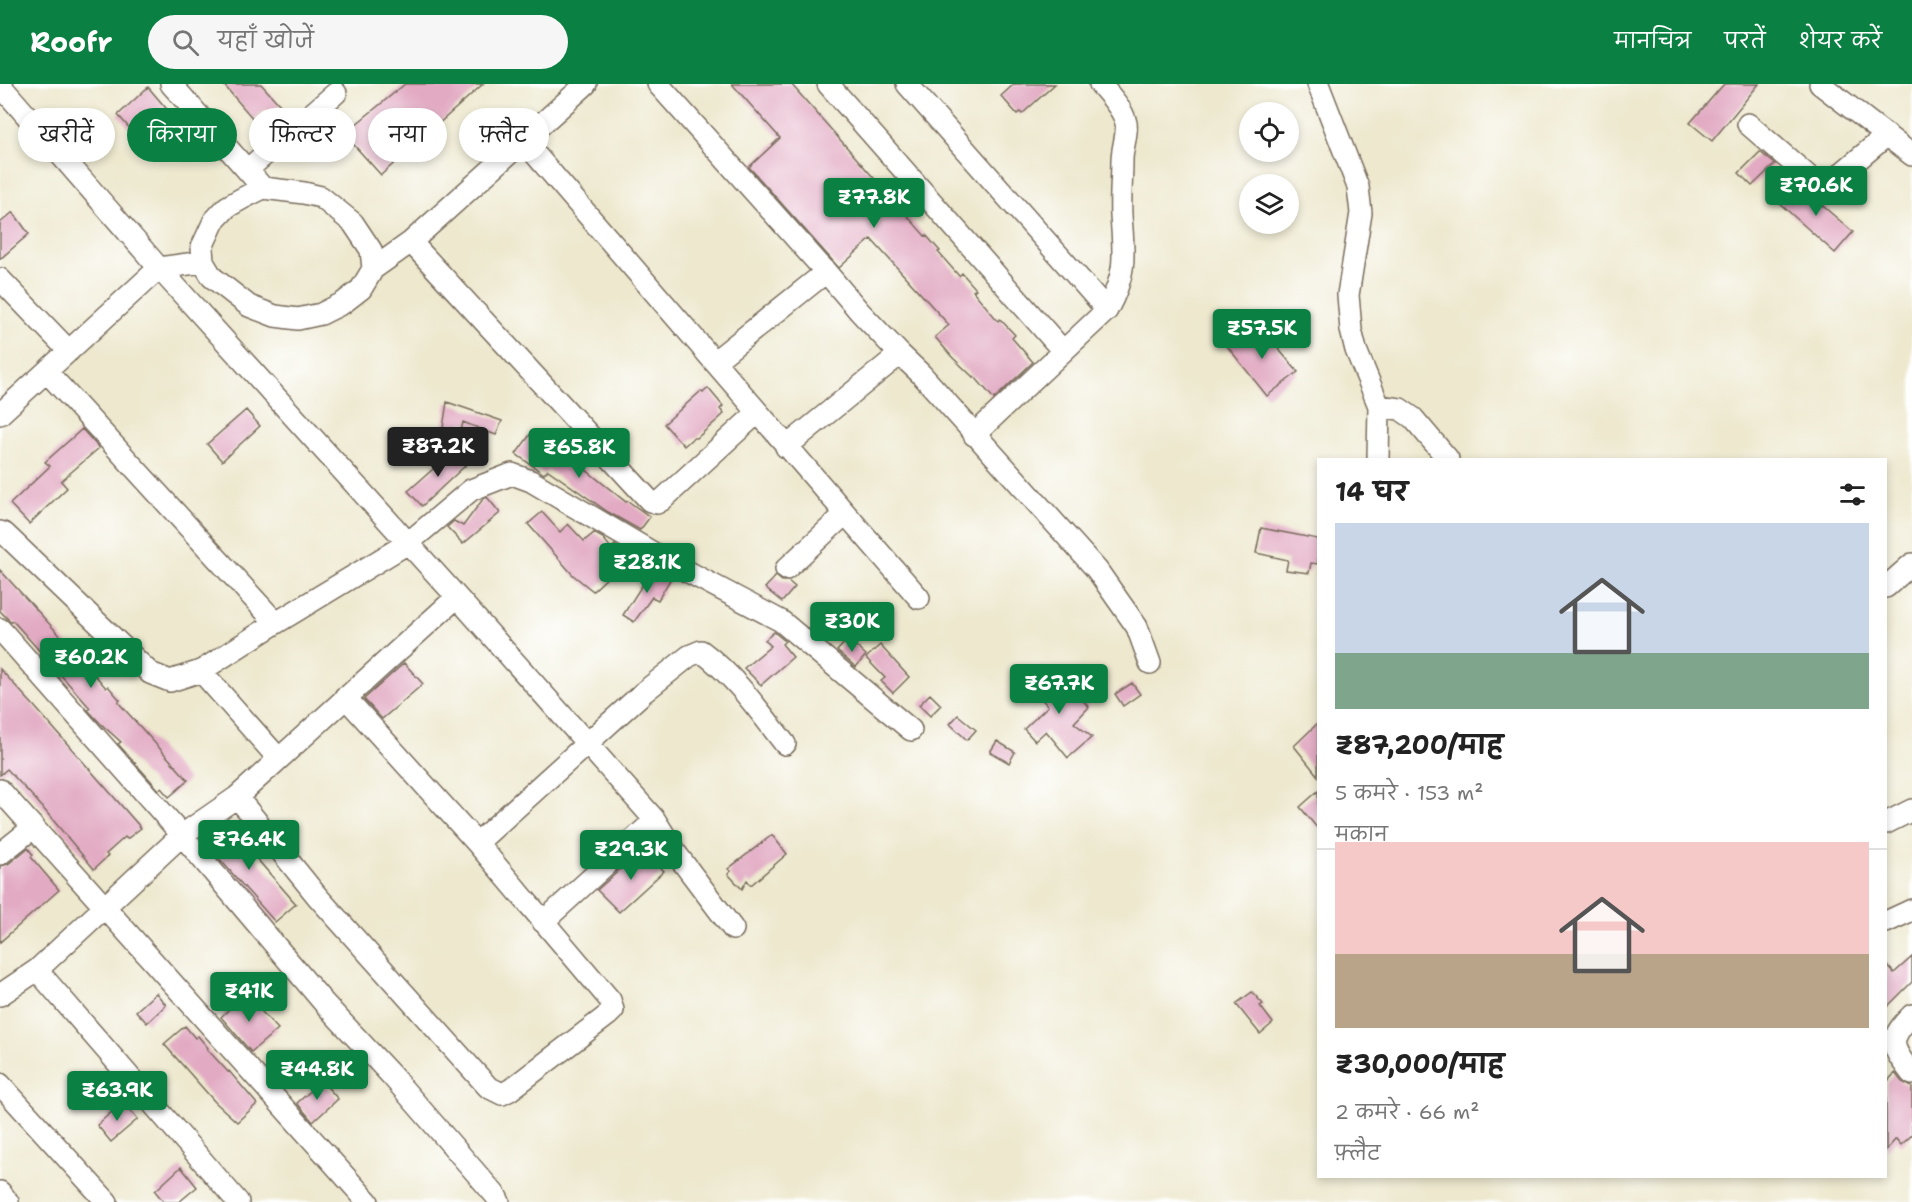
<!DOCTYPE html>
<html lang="hi">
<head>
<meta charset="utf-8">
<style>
	body { margin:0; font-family:"Shantell Sans","Playpen Sans Deva",sans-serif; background:#f6f6f6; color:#222; height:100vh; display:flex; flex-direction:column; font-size:22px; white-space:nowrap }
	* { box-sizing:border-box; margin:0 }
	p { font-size:20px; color:#767676 }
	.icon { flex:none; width:33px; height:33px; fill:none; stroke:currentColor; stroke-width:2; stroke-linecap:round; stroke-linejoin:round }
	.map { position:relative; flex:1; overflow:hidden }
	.drawer { position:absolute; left:1317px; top:374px; width:570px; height:720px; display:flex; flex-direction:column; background:#fff; border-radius:0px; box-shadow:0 3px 9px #0003 }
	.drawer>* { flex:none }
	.top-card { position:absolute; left:18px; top:24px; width:570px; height:54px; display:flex; gap:12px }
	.buttons { position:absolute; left:1239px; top:18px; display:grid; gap:12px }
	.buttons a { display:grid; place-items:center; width:60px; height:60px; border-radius:50%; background:#fff; box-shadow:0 3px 9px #0003; font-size:30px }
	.price { position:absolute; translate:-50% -51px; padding:0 14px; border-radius:6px; background:#0b8043; color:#fff; font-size:20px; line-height:39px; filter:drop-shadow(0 2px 3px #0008) }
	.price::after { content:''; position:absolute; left:50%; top:36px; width:18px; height:14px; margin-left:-9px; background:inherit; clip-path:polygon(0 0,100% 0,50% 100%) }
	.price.selected { background:#222; color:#fff }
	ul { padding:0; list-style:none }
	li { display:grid; align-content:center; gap:12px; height:318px; padding:0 18px }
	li+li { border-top:2px solid #e0e0e0 }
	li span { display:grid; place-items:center; height:186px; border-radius:0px; color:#555 }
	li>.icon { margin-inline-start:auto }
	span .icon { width:108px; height:108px; fill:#fffc; stroke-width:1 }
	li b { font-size:26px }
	h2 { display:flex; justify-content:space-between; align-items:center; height:72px; padding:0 18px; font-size:26px }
	.chip { padding:0 21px; border-radius:27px; background:#fff; box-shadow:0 3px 9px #0003; font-size:21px; line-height:54px }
	.chip.selected { background:#0b8043; color:#fff }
	header { display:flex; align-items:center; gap:36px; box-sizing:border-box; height:84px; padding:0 30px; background:#0b8043; color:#fff }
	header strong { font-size:28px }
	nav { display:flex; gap:33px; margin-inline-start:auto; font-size:21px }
	.search { width:420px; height:54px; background:#f6f6f6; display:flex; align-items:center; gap:15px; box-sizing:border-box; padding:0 21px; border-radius:33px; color:#767676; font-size:22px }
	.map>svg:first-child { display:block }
	.building { fill:#e2aac3 }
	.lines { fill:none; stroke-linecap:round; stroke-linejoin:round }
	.minor-casing { stroke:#796c5c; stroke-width:24 }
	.minor { stroke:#fff; stroke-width:21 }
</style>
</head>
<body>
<header>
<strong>Roofr</strong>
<div class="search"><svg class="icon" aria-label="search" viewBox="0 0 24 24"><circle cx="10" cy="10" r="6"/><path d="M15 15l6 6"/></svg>यहाँ खोजें</div>
<nav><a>मानचित्र</a><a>परतें</a><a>शेयर करें</a></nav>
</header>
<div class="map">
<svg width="1912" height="1118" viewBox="0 0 1912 1118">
	<rect width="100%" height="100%" fill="#fff"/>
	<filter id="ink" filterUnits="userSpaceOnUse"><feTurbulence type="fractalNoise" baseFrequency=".0167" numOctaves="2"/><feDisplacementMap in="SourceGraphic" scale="12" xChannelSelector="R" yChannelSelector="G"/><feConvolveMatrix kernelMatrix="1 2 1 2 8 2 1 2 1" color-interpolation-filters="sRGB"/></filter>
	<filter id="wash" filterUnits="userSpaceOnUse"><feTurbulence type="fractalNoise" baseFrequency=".008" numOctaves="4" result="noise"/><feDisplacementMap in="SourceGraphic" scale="24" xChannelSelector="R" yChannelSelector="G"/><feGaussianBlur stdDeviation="1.35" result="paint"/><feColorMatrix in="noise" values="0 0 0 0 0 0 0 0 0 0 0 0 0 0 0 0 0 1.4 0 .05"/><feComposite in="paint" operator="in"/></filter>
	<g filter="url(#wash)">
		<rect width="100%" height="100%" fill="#ede8ce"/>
		<g id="blocks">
			<path class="building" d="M 223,0 L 261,0 L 280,21 L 270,30 L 266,25 L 254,36 Z
				M 405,0 L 483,0 L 381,91 L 344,50 Z
				M 732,0 L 791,0 L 925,152 L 926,151 L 940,167 L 938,168 L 959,192 L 962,189 L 976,205 L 973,207 L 998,237 L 1000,235 L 1015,251 L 1012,254 L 1033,278 L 994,315 L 974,292 L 973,293 L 952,273 L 935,253 L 949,241 L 871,155 L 839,184 L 749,83 L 780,54 Z
				M 1014,0 L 1055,0 L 1022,30 L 1020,28 L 1017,30 L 1001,12 Z
				M 1724,0 L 1759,0 L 1712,57 L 1690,39 Z
				M 148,3 L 183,44 L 153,71 L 118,31 Z
				M 1760,68 L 1775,80 L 1752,102 L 1739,89 Z
				M 1795,98 L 1853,148 L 1835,169 L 1778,118 Z
				M 13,128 L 29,150 L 0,175 L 0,139 Z
				M 1251,243 L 1257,251 L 1263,247 L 1298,288 L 1267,312 L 1227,262 Z
				M 708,304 L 723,322 L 720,325 L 724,330 L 697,354 L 693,354 L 684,362 L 664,340 L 701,307 L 703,309 Z
				M 447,318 L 502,337 L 496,351 L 463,338 L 461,347 L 443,344 Z
				M 246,326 L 260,342 L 222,377 L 207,360 Z
				M 82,345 L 99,364 L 61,397 L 67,404 L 29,440 L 10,420 L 50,382 L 45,378 Z
				M 532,348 L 551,358 L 626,418 L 628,417 L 650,433 L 640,446 L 608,428 L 548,386 L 544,390 L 516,370 Z
				M 456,365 L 468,379 L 422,422 L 408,407 Z
				M 487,413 L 500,429 L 463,460 L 447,443 L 454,437 L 463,442 L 483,415 Z
				M 542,428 L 560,448 L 568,440 L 584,457 L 594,449 L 603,454 L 611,464 L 615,461 L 627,475 L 593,507 L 573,491 L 528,440 Z
				M 1261,444 L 1318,455 L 1318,480 L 1311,479 L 1309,489 L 1286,486 L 1288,476 L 1256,469 Z
				M 653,484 L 671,494 L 658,516 L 652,513 L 634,538 L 623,531 Z
				M 0,486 L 76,569 L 83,564 L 95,578 L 89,584 L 106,604 L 108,602 L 120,616 L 118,618 L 188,696 L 175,708 L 169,713 L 161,704 L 159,706 L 118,660 L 121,658 L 100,639 L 88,626 L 90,624 L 13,537 L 11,538 L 0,527 Z
				M 776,492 L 782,497 L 788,497 L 795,503 L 782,518 L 765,504 Z
				M 774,548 L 785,557 L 782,560 L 793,573 L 761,601 L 744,584 L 771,562 L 765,556 Z
				M 848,555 L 866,571 L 856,583 L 837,567 Z
				M 880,561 L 909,593 L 893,609 L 881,597 L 885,594 L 866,574 Z
				M 404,579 L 423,600 L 382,635 L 364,615 Z
				M 1043,583 L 1065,606 L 1069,602 L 1089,623 L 1074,639 L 1092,653 L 1068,674 L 1046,647 L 1035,657 L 1024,645 L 1048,622 L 1030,603 Z
				M 0,585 L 35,623 L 141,744 L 127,755 L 125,753 L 106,770 L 108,772 L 94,785 L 37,717 L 7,685 L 0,691 Z
				M 1132,599 L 1140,610 L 1123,622 L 1115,610 Z
				M 930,610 L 941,621 L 930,632 L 919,621 Z
				M 958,631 L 976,646 L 967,656 L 950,640 Z
				M 1318,639 L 1318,692 L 1294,662 Z
				M 997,657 L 1015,668 L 1009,679 L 990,668 Z
				M 1318,707 L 1318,745 L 1300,723 Z
				M 224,737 L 296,820 L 275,838 L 202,755 Z
				M 772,751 L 787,770 L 751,801 L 747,796 L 742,805 L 728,790 L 731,787 L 728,785 Z
				M 28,764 L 33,771 L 31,773 L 59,806 L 0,858 L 0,782 L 8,780 Z
				M 644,766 L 664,787 L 619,828 L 597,806 L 641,767 L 642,768 Z
				M 1912,873 L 1912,898 L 1886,924 L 1886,880 L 1894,889 Z
				M 1252,908 L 1263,920 L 1260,922 L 1273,939 L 1260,950 L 1236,920 Z
				M 156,909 L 166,921 L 147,939 L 136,927 Z
				M 245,910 L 278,945 L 251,968 L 221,933 Z
				M 185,942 L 195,954 L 198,952 L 208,964 L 207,965 L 228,988 L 229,987 L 257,1020 L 237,1038 L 215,1018 L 164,960 Z
				M 1895,989 L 1902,998 L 1912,1003 L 1912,1051 L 1901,1061 L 1896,1055 L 1886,1066 L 1886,999 Z
				M 322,997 L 338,1015 L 313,1038 L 297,1019 Z
				M 123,1018 L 138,1035 L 111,1058 L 97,1041 Z
				M 181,1083 L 197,1103 L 179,1118 L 164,1118 L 155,1107 Z"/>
		</g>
	</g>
	<g filter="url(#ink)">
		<use href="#blocks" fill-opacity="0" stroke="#796c5c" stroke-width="1.5"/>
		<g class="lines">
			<defs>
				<path id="minor" d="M 171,0 L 263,104
					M 658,0 L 826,188
					M 828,0 L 1063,267
					M 907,0 L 1107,226
					M 1318,0 L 1358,103 L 1361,129 L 1348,211 L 1351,246 L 1356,266 L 1379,322 L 1378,375
					M 1820,0 L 1912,71
					M 0,1 L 159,184 L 457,513 L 655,736 L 543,838
					M 1748,40 L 1823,105 L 1887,51
					M 523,56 C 655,208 786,362 919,514
					M 247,86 L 336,9
					M 411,158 L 650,417 L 657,419 L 662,416 L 757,329
					M 373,185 L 371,166 L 353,139 L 321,113 L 304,109 L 263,104 L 243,114 L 227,123 L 214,137 L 202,163 L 203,178 L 212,193 L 249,222 L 275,232 L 298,235 L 321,230 L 343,219 L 361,205 L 373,185 L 411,158 L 586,0
					M 0,195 L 69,267
					M 715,277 L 826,188 L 860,228 L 900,270
					M 47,288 L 276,539
					M 1379,322 L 1400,325 L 1413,334 L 1448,375
					M 0,330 L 159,184 L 203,178
					M 974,351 L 1107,226 C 1127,189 1124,172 1121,132 C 1120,113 1122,94 1122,76 C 1122,64 1128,49 1126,39 C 1123,25 1109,10 1100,0
					M 786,363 L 900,270 L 921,290 L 1097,486 L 1137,543 L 1150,579
					M 0,448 L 5,450 L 150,589 L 170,597 L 201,587 L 276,539 L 408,459 L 471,406 L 512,390 L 531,397 L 660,473 L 781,537 L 911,646
					M 786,485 L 845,430
					M 1886,503 L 1912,480
					M 0,545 L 182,751 L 324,919 L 392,992 L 496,1112 L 499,1118
					M 201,587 L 278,674
					M 0,706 L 368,1118
					M 237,713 L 457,513
					M 655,736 L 675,768 L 733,845
					M 1886,739 L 1912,726
					M 477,759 L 644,608 L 689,572 L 701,567 C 735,592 759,627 785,660
					M 0,770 L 34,743
					M 1886,838 L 1912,826
					M 37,886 L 238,1118
					M 0,911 L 37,886 L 182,751 L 237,713 L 317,812 L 488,1003 L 502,1010 L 510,1006 L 608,931 L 613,926 L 610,916 L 477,759 L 345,613
					M 1912,931 C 1886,957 1892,964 1912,990
					M 0,1000 L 107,1118
					M 0,1108 L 8,1118"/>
			</defs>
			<use href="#minor" class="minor-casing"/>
			<use href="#minor" class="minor"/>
		</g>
	</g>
</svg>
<div class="buttons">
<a><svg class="icon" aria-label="locate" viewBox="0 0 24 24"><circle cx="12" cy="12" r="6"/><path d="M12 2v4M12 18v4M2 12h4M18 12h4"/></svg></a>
<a><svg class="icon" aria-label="layers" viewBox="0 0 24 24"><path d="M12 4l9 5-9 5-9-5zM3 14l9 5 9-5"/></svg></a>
</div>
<b class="price" style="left:1816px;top:133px">₹70.6K</b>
<b class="price" style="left:874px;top:145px">₹77.8K</b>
<b class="price" style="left:1262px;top:276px">₹57.5K</b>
<b class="price selected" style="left:438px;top:394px">₹87.2K</b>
<b class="price" style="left:579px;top:395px">₹65.8K</b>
<b class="price" style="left:647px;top:510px">₹28.1K</b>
<b class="price" style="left:852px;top:569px">₹30K</b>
<b class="price" style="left:91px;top:605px">₹60.2K</b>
<b class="price" style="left:1059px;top:631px">₹67.7K</b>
<b class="price" style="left:249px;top:787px">₹76.4K</b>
<b class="price" style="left:631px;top:797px">₹29.3K</b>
<b class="price" style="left:249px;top:939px">₹41K</b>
<b class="price" style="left:317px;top:1017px">₹44.8K</b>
<b class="price" style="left:117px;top:1038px">₹63.9K</b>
<div class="top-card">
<a class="chip">खरीदें</a>
<a class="chip selected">किराया</a>
<a class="chip">फ़िल्टर</a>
<a class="chip">नया</a>
<a class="chip">फ़्लैट</a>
</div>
<section class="drawer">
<h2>14 घर<svg class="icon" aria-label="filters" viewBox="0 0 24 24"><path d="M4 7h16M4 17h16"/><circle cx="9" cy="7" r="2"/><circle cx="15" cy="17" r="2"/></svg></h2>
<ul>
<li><span style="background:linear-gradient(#c9d6e8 70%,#7fa58c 0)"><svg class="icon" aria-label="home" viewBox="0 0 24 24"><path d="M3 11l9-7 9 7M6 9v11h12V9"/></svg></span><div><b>₹87,200/माह</b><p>5 कमरे · 153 m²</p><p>मकान</p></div></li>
<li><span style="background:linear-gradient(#f6c9c9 60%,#b9a48a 0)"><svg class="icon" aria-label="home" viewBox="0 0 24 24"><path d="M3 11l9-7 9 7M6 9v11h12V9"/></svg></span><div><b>₹30,000/माह</b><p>2 कमरे · 66 m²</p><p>फ़्लैट</p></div></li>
</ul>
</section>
</div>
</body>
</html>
